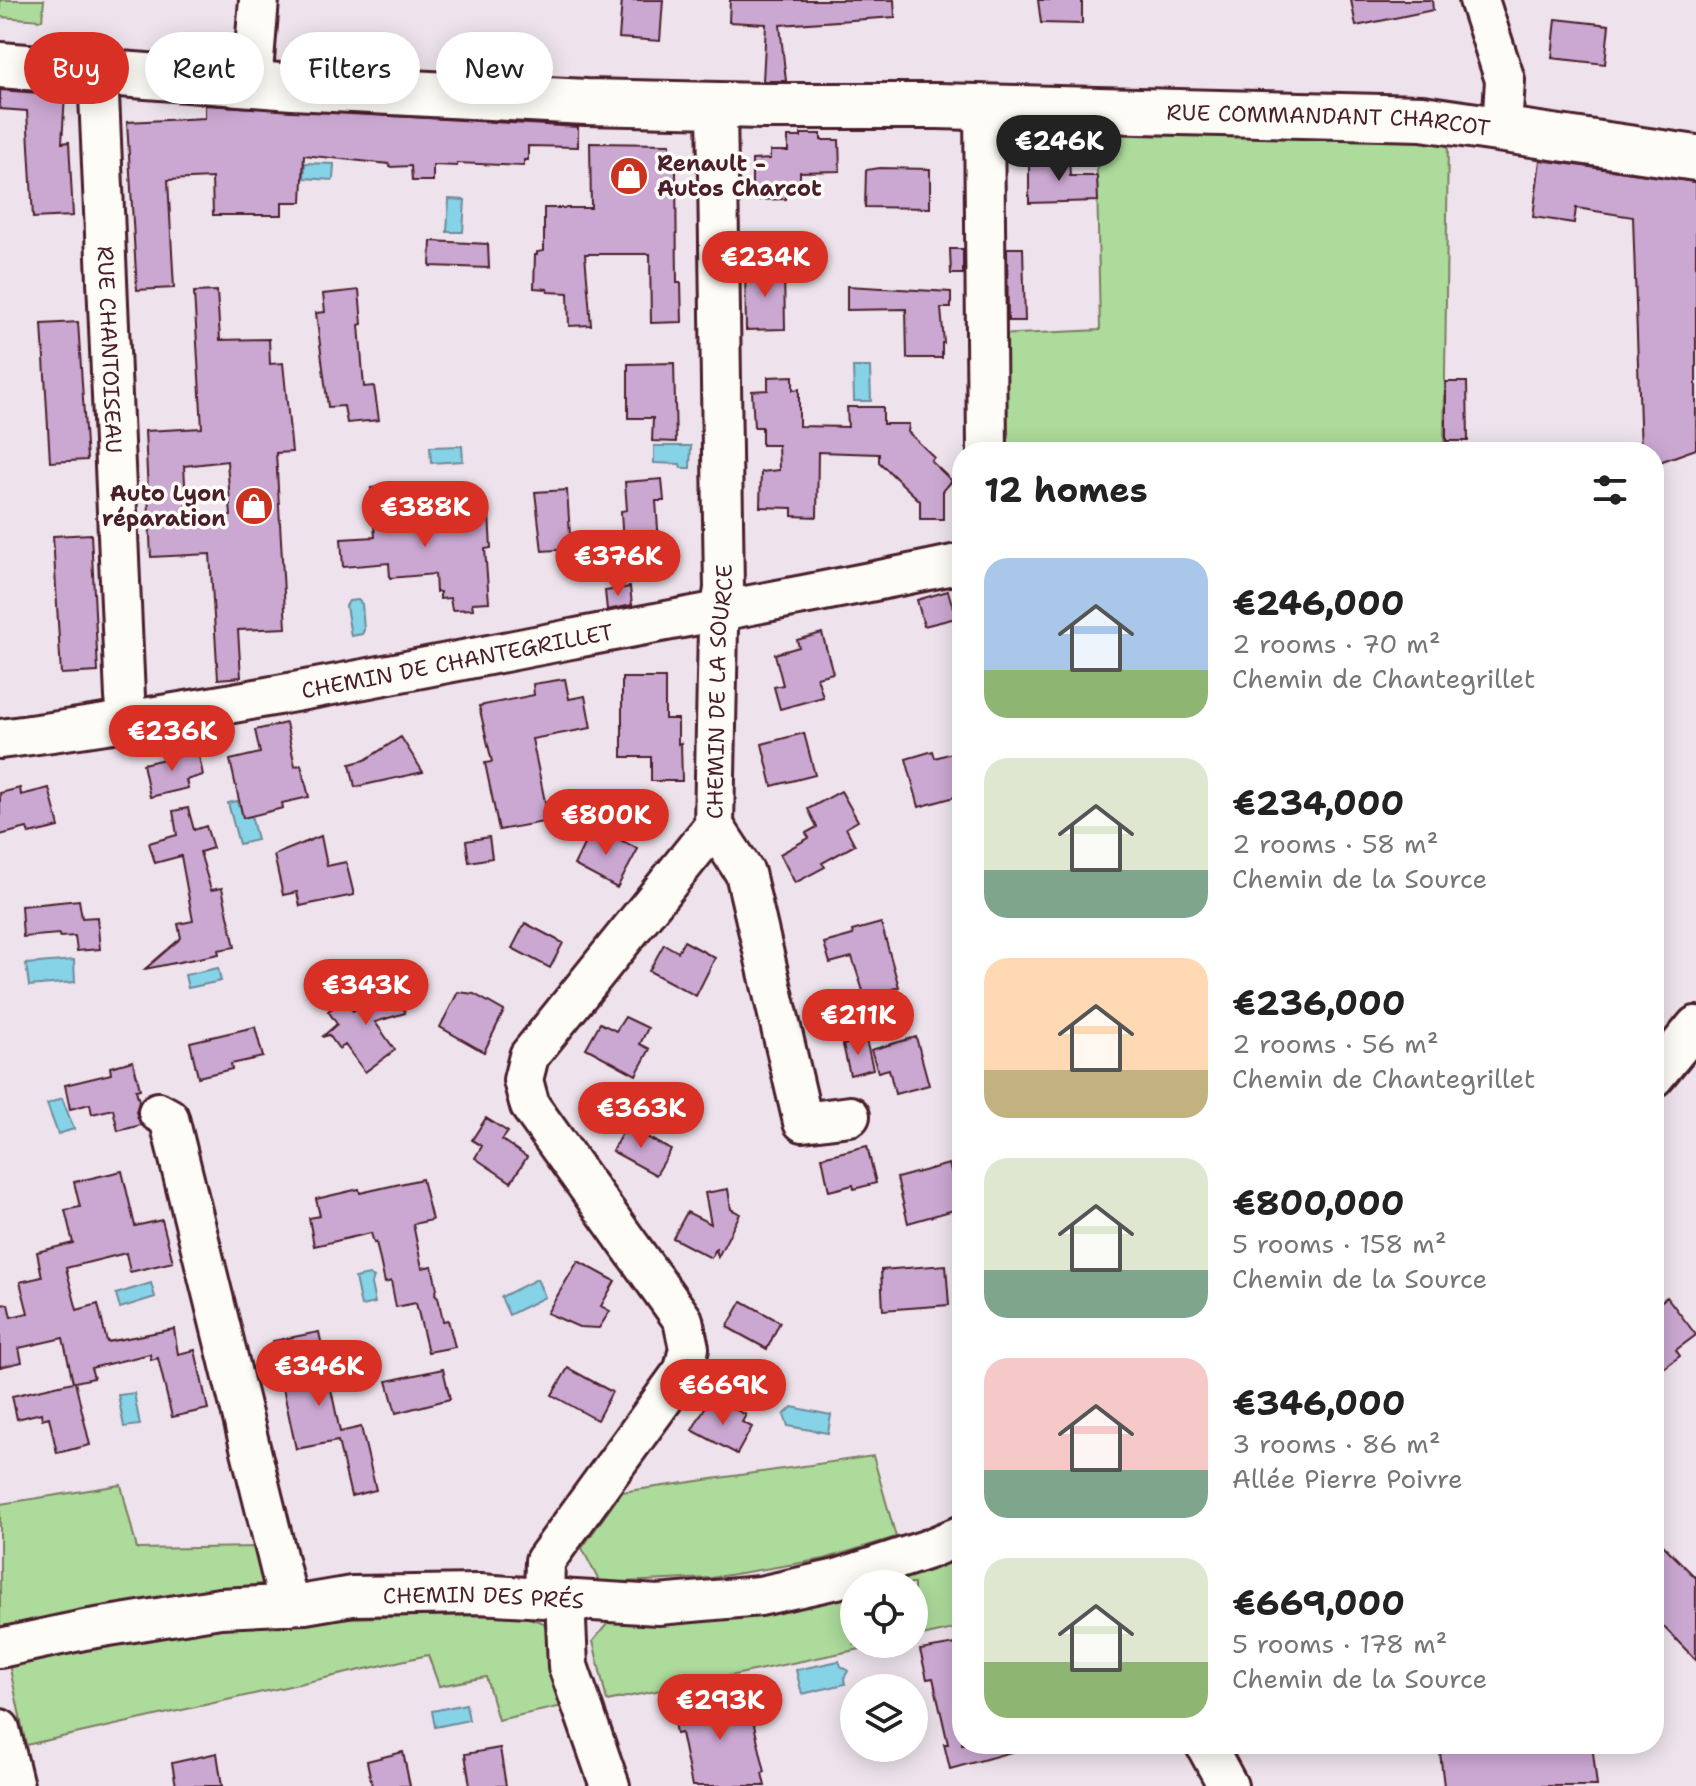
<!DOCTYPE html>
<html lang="en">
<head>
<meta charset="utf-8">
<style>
	body { margin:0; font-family:"Shantell Sans",sans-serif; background:#f6f6f6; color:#222; height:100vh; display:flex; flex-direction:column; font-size:30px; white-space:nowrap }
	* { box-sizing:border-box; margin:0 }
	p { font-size:26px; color:#767676 }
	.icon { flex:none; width:44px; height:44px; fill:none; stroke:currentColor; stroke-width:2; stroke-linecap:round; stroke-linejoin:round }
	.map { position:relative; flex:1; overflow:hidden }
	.details { position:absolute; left:952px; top:442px; width:712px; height:1312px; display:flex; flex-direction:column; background:#fff; border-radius:32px; box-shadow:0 4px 20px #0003 }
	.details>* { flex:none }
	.top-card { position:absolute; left:24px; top:32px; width:760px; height:72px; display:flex; gap:16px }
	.controls { position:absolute; left:840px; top:1570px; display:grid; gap:16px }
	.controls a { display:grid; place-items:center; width:88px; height:88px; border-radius:50%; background:#fff; box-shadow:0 4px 20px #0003; font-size:40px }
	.price { position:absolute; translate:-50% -68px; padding:0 18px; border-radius:28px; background:#d93025; color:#fff; font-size:26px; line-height:52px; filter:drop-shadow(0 2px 4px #0008) }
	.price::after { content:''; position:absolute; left:50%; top:48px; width:24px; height:18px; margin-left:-12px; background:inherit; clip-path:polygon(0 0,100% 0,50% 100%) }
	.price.selected { background:#222; color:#fff }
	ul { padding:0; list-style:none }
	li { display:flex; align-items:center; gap:24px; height:200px; padding:0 32px }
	li span { display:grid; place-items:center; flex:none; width:224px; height:160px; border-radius:24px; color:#555 }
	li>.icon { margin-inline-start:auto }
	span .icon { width:96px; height:96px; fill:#fffc; stroke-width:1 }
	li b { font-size:34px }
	h2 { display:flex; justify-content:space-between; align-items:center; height:96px; padding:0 32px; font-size:34px }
	.tag { padding:0 28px; border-radius:36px; background:#fff; box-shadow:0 4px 20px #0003; font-size:28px; line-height:72px }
	.tag.selected { background:#d93025; color:#fff }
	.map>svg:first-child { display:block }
	.green { fill:#acdb9b; stroke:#7b7d63; stroke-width:2 }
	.water { fill:#86d2e6; stroke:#6e8a9b; stroke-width:2 }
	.building { fill:#cba8d2; stroke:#4a1f2b; stroke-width:2; fill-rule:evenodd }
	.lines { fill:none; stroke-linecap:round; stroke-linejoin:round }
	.minor-casing { stroke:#4a1f2b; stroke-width:44 }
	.major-casing { stroke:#4a1f2b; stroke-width:50 }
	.minor { stroke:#fdfcf7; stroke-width:38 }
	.major { stroke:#fdfcf7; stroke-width:44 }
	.labels { text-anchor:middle; stroke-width:7; stroke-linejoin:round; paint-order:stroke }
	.street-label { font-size:22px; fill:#4a1f2b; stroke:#fdfcf7 }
	.poi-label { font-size:22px; font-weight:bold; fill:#4a1f2b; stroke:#fdfcf7; text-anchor:start }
</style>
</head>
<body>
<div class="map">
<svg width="1696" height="1786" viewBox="0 0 1696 1786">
	<rect width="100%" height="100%" fill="#eee3ec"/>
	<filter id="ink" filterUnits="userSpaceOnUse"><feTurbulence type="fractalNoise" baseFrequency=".0125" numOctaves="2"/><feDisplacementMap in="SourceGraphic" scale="16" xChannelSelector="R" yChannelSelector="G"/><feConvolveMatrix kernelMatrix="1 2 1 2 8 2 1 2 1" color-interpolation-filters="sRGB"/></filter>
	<g filter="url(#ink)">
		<path class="green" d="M 0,0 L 44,0 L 42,20 L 0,17 Z
			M 1096,127 L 1448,140 L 1444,452 L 996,452 L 996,335 L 1100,330 Z
			M 873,1456 L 896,1537 L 824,1559 L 711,1578 L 600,1583 L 582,1548 L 622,1492 Z
			M 121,1485 L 137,1549 L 256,1547 L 267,1583 L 153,1600 L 0,1630 L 0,1504 Z
			M 962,1557 L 962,1627 L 914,1638 L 914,1584 L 874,1584 Z
			M 854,1589 L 854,1644 L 885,1644 L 607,1701 L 593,1641 L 611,1619 L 747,1617 Z
			M 520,1615 L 544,1623 L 572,1704 L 498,1720 L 486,1677 L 439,1686 L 428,1655 L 26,1745 L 9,1664 C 117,1640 226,1625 336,1619 C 397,1615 459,1616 520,1615 Z"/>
		<path class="water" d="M 305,163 L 334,164 L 333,180 L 304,178 Z
			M 449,199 L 465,200 L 463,232 L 447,232 Z
			M 853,367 L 870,367 L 871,401 L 854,401 Z
			M 462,446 L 463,461 L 431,463 L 430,447 Z
			M 654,446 L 691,446 L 690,468 L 681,468 L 680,464 L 654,463 Z
			M 358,600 L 362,604 L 364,630 L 362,634 L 351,636 L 346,606 L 349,601 Z
			M 237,801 L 238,805 L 248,802 L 257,840 L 239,844 L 228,803 Z
			M 74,960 L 75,982 L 29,986 L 26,964 Z
			M 218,968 L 221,981 L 188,988 L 185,975 Z
			M 62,1098 L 74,1129 L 58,1134 L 47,1104 Z
			M 369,1275 L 374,1278 L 371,1284 L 375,1303 L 361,1306 L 355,1278 Z
			M 537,1279 L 545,1297 L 509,1315 L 501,1297 Z
			M 151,1283 L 155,1297 L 120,1308 L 116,1294 Z
			M 134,1393 L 140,1425 L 124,1427 L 118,1395 Z
			M 792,1407 L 831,1415 L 828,1433 L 788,1426 L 784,1415 Z
			M 839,1661 L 841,1666 L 848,1671 L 844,1678 L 845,1684 L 802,1694 L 796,1670 Z
			M 466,1704 L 469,1720 L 435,1727 L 432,1711 Z"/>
		<path class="building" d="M 622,0 L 663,0 L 660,41 L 619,38 Z
			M 730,0 L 894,0 L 895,17 L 780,25 L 786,81 L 763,81 L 766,24 L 729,22 Z
			M 1038,0 L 1082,0 L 1082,24 L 1041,23 Z
			M 1351,0 L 1432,0 L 1433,10 L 1356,26 Z
			M 1556,19 L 1609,25 L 1605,64 L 1552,58 Z
			M 0,90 L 65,95 L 62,143 L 69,142 L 73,216 L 33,218 L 27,111 L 0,109 Z
			M 205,105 L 578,127 L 578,147 L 528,146 L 528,160 L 524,160 L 524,166 L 457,163 L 457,166 L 433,165 L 433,181 L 412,181 L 411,166 L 390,167 L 389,164 L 304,155 L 302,202 L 282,202 L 282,215 L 213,215 L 212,178 L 168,180 L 174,288 L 137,290 L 127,122 L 205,118 Z
			M 801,134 L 821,134 L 821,140 L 839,140 L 840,171 L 800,172 L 800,193 L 786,194 L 786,199 L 752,200 L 752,160 L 770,159 L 770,151 L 788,151 L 788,137 L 801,137 Z
			M 590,143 L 670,144 L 671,170 L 676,171 L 677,283 L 681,283 L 682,322 L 651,323 L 650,254 L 585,254 L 591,325 L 569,326 L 568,293 L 548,292 L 547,289 L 534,288 L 535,255 L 537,255 L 537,252 L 544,251 L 544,208 L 591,208 Z
			M 1069,159 L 1070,176 L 1097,176 L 1098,201 L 1029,203 L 1029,160 Z
			M 1540,160 L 1696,182 L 1696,449 L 1654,464 L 1654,452 L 1641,452 L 1633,217 L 1576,208 L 1574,223 L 1533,217 Z
			M 880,168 L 930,169 L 930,208 L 865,207 L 866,170 Z
			M 431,241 L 488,244 L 489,268 L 430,266 Z
			M 1007,248 L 1023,248 L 1025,321 L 1008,321 Z
			M 950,249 L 963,249 L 963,274 L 951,274 Z
			M 745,267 L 784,268 L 785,329 L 746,330 Z
			M 847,286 L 951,292 L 951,308 L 941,308 L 944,343 L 942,343 L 942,358 L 907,358 L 906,309 L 847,310 Z
			M 359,290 L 362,324 L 359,325 L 364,387 L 374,386 L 379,420 L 347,423 L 344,406 L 328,407 L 316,313 L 325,312 L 323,294 Z
			M 217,291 L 220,340 L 269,339 L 270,364 L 283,363 L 292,452 L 276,453 L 286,628 L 238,630 L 241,677 L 218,679 L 210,554 L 151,557 L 145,431 L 202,428 L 194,292 ZM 227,461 L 231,516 L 187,518 L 184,466 Z
			M 78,322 L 87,460 L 50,462 L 42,324 Z
			M 674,363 L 676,442 L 652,441 L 653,418 L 628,418 L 628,364 Z
			M 793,376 L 793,390 L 799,389 L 799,426 L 848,427 L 847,407 L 883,407 L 883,424 L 909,424 L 908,432 L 934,457 L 931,461 L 952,481 L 943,491 L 943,519 L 920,519 L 920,501 L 879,462 L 879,454 L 818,452 L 817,517 L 792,516 L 792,508 L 760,507 L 761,472 L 779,470 L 778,445 L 762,445 L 762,427 L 754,427 L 752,391 L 768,390 L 768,377 Z
			M 1446,382 L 1467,382 L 1468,441 L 1446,441 Z
			M 662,479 L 664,501 L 656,501 L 659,543 L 623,546 L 621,511 L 627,510 L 625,482 Z
			M 397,486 L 397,490 L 411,490 L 413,519 L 417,519 L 417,530 L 467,528 L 466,515 L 489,514 L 491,548 L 485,549 L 489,602 L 472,603 L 473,609 L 452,610 L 450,598 L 440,599 L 440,592 L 436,592 L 435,574 L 390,578 L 389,563 L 343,567 L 341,539 L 375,537 L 371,488 Z
			M 567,490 L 571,549 L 542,551 L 535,492 Z
			M 91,534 L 98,672 L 61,674 L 53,536 Z
			M 630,587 L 632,605 L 607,610 L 605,591 Z
			M 948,591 L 956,618 L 924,626 L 917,600 Z
			M 822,633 L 833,673 L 817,677 L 823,697 L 780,709 L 774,687 L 783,685 L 775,654 L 799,647 L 797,640 Z
			M 622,678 L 665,678 L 665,719 L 678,719 L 678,744 L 681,743 L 682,781 L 651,781 L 651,757 L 622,757 Z
			M 565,679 L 569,699 L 585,696 L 591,728 L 532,739 L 549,821 L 499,830 L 485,763 L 492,762 L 479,706 L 534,695 L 533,684 Z
			M 286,723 L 295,766 L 301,765 L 309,797 L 282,803 L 283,808 L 243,818 L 230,760 L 260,753 L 255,730 Z
			M 804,733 L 815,775 L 772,786 L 762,744 Z
			M 401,737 L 423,772 L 355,787 L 350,764 L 365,760 Z
			M 962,750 L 962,795 L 919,807 L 906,759 L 933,751 L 935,758 Z
			M 198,751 L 203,775 L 186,780 L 188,788 L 150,797 L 143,764 Z
			M 20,788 L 21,795 L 49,788 L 59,827 L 29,834 L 27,828 L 0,835 L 0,793 Z
			M 841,791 L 858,821 L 846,828 L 855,845 L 822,863 L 825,867 L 795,883 L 780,854 L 809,838 L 806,833 L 817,827 L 808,809 Z
			M 188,808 L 194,830 L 206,826 L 213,848 L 200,852 L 211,890 L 222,888 L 235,947 L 218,950 L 219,954 L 145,969 L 181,938 L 178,924 L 193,921 L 181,856 L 155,863 L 149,843 L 177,835 L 173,811 Z
			M 599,829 L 638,849 L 617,888 L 574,865 L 591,830 Z
			M 321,836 L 327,866 L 346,862 L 354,895 L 300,906 L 297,892 L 283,895 L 274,855 Z
			M 489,837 L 492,858 L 469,862 L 466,841 Z
			M 79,900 L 82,918 L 97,917 L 100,949 L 77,951 L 75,936 L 60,937 L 59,934 L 23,937 L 21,906 Z
			M 525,923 L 563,943 L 550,968 L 512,948 Z
			M 881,923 L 899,987 L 865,997 L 852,957 L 830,963 L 824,943 L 853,935 L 852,931 Z
			M 684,941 L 715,958 L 696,996 L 649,971 L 664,944 L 678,952 Z
			M 398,987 L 405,1013 L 375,1022 L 395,1050 L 365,1072 L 345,1045 L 339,1049 L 329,1035 L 322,1037 L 337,1024 L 328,1011 L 344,1000 L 353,1011 L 378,993 Z
			M 458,992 L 474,994 L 504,1011 L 484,1052 L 440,1027 Z
			M 625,1017 L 648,1028 L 640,1044 L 650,1049 L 636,1075 L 586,1048 L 600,1023 L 616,1031 Z
			M 255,1027 L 263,1057 L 231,1064 L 232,1069 L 198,1077 L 190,1042 Z
			M 916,1037 L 929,1085 L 895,1094 L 889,1069 L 878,1072 L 871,1050 Z
			M 866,1040 L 873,1069 L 850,1075 L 843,1045 Z
			M 133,1061 L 140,1089 L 136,1090 L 139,1101 L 136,1112 L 141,1125 L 118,1131 L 113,1109 L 92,1114 L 90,1104 L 70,1109 L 65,1085 L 111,1074 L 110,1067 Z
			M 486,1118 L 508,1132 L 502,1140 L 527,1157 L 511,1182 L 475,1158 L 482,1146 L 472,1140 Z
			M 626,1126 L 671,1150 L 656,1175 L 612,1151 Z
			M 867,1146 L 876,1183 L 854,1189 L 853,1185 L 829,1191 L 822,1157 Z
			M 949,1164 L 961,1208 L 908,1223 L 897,1178 Z
			M 122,1171 L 135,1226 L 162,1220 L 173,1262 L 130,1272 L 126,1253 L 66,1268 L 77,1310 L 98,1304 L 107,1342 L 174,1329 L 178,1354 L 195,1350 L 208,1409 L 172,1417 L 158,1358 L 151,1360 L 150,1354 L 91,1368 L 94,1378 L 75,1382 L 90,1445 L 57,1453 L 49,1417 L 42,1419 L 41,1413 L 17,1419 L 12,1396 L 73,1382 L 63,1338 L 19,1348 L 22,1362 L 0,1367 L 0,1305 L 8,1304 L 11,1317 L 28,1313 L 20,1282 L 42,1277 L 37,1252 L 73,1243 L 65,1210 L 80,1207 L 74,1182 Z
			M 422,1179 L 432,1220 L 413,1224 L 422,1268 L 432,1266 L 437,1289 L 435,1294 L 438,1297 L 443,1321 L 448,1320 L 455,1347 L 428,1352 L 416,1303 L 396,1307 L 391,1281 L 385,1283 L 376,1242 L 374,1243 L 371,1233 L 314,1246 L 309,1218 L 320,1216 L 316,1199 L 359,1189 L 360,1193 Z
			M 728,1189 L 731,1209 L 740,1214 L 718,1257 L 716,1249 L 711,1258 L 673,1238 L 687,1212 L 711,1224 L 705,1193 Z
			M 578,1261 L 615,1281 L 601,1306 L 610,1311 L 599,1328 L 579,1327 L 547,1313 Z
			M 946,1265 L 949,1305 L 883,1310 L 881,1270 Z
			M 1667,1297 L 1696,1335 L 1676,1350 L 1680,1356 L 1654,1375 L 1654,1307 Z
			M 742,1301 L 780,1322 L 767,1349 L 727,1327 Z
			M 319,1332 L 340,1432 L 361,1427 L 376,1490 L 351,1496 L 338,1441 L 296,1449 L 273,1341 Z
			M 568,1368 L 612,1392 L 597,1420 L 552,1395 Z
			M 443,1369 L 450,1399 L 396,1413 L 387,1381 Z
			M 707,1404 L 722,1412 L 726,1404 L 746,1415 L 742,1422 L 752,1427 L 737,1454 L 692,1430 Z
			M 1654,1536 L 1696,1578 L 1696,1660 L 1654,1617 Z
			M 962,1643 L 962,1744 L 1015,1744 L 1015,1751 L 950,1769 L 944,1744 L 948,1744 L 933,1678 L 927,1679 L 920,1650 Z
			M 746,1691 L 765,1772 L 762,1773 L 765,1786 L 692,1786 L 681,1733 L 676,1734 L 672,1706 Z
			M 1439,1744 L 1592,1744 L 1597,1786 L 1444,1786 Z
			M 500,1748 L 506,1786 L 470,1786 L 465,1754 Z
			M 403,1752 L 410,1786 L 372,1786 L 367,1761 Z
			M 217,1753 L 222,1786 L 176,1786 L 172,1763 Z"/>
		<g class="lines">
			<defs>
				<g id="minor">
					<path d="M 1479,0 L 1505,80 L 1502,129"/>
					<path id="s1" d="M 100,72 L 99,95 L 125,697 L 128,723"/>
					<path d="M 252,84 L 259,0"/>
					<path d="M 984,107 L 987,452"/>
					<path id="s2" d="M 0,739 C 192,714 381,676 571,639 C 701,614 832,591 962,563"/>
					<path d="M 714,826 L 745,873 L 803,1122 L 850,1116"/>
					<path d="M 1654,1077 L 1696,1026"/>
					<path d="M 158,1112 L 169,1118 L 289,1605"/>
					<path id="s3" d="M 544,1597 L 545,1561 L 684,1370 L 689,1348 L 683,1320 L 530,1106 L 523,1080 L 529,1056 L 714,826 L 718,627 L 724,589 L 717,105"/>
					<path d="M 565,1599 L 568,1666 L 610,1786"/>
					<path id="s4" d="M 0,1648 L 84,1630 L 220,1608 L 305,1604 L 352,1596 L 479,1594 L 658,1605 L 760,1596 L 837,1579 L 926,1550 L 962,1535"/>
					<path d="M 0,1729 L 14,1786"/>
					<path d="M 1205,1744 L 1228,1786"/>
				</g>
				<g id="major">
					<path id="s5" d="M 0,65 L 293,87 L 586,102 L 764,106 L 937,106 L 1422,118 L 1696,158"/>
				</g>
			</defs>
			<use href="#minor" class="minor-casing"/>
			<use href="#major" class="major-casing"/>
			<use href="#minor" class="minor"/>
			<use href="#major" class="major"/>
		</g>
	</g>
	<defs>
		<symbol id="shop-disc" viewBox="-11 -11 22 22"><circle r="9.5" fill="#c8321e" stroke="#fdfcf7"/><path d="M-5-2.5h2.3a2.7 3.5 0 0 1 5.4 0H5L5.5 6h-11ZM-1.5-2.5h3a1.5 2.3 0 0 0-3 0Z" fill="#fff"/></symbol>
	</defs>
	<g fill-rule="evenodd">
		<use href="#shop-disc" x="607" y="154" width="44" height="44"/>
		<use href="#shop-disc" x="232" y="484" width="44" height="44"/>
	</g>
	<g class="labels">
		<g class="street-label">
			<text dy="8" stroke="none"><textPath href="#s5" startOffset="1330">RUE COMMANDANT CHARCOT</textPath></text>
			<text dy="8" stroke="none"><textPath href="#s1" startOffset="278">RUE CHANTOISEAU</textPath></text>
			<text dy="8" stroke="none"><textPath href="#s2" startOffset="464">CHEMIN DE CHANTEGRILLET</textPath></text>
			<text dy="8" stroke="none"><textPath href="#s3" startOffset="1068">CHEMIN DE LA SOURCE</textPath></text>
			<text dy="8" stroke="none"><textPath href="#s4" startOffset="488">CHEMIN DES PRÉS</textPath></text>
		</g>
		<g class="poi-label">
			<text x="657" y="171">Renault -<tspan x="657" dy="25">Autos Charcot</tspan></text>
			<text x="226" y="501" text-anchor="end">Auto Lyon<tspan x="226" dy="25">réparation</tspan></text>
		</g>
	</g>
</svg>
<div class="controls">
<a><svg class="icon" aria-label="locate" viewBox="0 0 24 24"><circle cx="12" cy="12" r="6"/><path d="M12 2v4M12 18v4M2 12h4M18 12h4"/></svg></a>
<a><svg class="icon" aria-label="layers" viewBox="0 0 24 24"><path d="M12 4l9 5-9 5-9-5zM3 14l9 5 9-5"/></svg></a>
</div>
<b class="price selected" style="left:1059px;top:183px">€246K</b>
<b class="price" style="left:765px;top:299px">€234K</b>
<b class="price" style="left:425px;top:549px">€388K</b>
<b class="price" style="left:618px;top:598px">€376K</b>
<b class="price" style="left:172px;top:773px">€236K</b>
<b class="price" style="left:606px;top:857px">€800K</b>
<b class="price" style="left:366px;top:1027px">€343K</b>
<b class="price" style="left:858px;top:1057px">€211K</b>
<b class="price" style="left:641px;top:1150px">€363K</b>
<b class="price" style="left:319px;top:1408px">€346K</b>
<b class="price" style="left:723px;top:1427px">€669K</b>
<b class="price" style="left:720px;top:1742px">€293K</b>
<div class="top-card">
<a class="tag selected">Buy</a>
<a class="tag">Rent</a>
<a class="tag">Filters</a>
<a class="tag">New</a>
</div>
<section class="details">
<h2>12 homes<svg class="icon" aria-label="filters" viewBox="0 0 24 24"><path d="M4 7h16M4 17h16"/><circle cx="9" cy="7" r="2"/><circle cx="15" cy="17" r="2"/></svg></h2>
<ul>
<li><span style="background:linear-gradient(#a9c7e8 70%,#8fb573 0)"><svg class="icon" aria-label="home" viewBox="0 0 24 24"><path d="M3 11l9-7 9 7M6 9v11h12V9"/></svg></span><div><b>€246,000</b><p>2 rooms · 70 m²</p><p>Chemin de Chantegrillet</p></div></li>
<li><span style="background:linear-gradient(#dfe7d0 70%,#7fa58c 0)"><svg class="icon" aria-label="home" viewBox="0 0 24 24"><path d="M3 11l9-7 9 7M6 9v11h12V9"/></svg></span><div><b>€234,000</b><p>2 rooms · 58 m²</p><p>Chemin de la Source</p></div></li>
<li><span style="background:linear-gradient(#ffd9b3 70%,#c2b280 0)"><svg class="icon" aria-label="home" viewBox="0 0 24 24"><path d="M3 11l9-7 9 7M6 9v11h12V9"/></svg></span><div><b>€236,000</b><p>2 rooms · 56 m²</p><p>Chemin de Chantegrillet</p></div></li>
<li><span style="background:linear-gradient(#dfe7d0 70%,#7fa58c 0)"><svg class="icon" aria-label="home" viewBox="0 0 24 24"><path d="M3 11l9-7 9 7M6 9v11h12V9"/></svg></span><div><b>€800,000</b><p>5 rooms · 158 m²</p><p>Chemin de la Source</p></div></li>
<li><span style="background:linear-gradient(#f6c9c9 70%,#7fa58c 0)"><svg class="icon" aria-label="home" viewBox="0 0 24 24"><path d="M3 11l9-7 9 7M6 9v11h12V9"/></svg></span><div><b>€346,000</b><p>3 rooms · 86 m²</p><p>Allée Pierre Poivre</p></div></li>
<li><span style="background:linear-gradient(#dfe7d0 65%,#8fb573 0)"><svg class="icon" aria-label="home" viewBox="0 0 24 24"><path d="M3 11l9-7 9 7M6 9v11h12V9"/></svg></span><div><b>€669,000</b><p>5 rooms · 178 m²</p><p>Chemin de la Source</p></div></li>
</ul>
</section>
</div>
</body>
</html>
